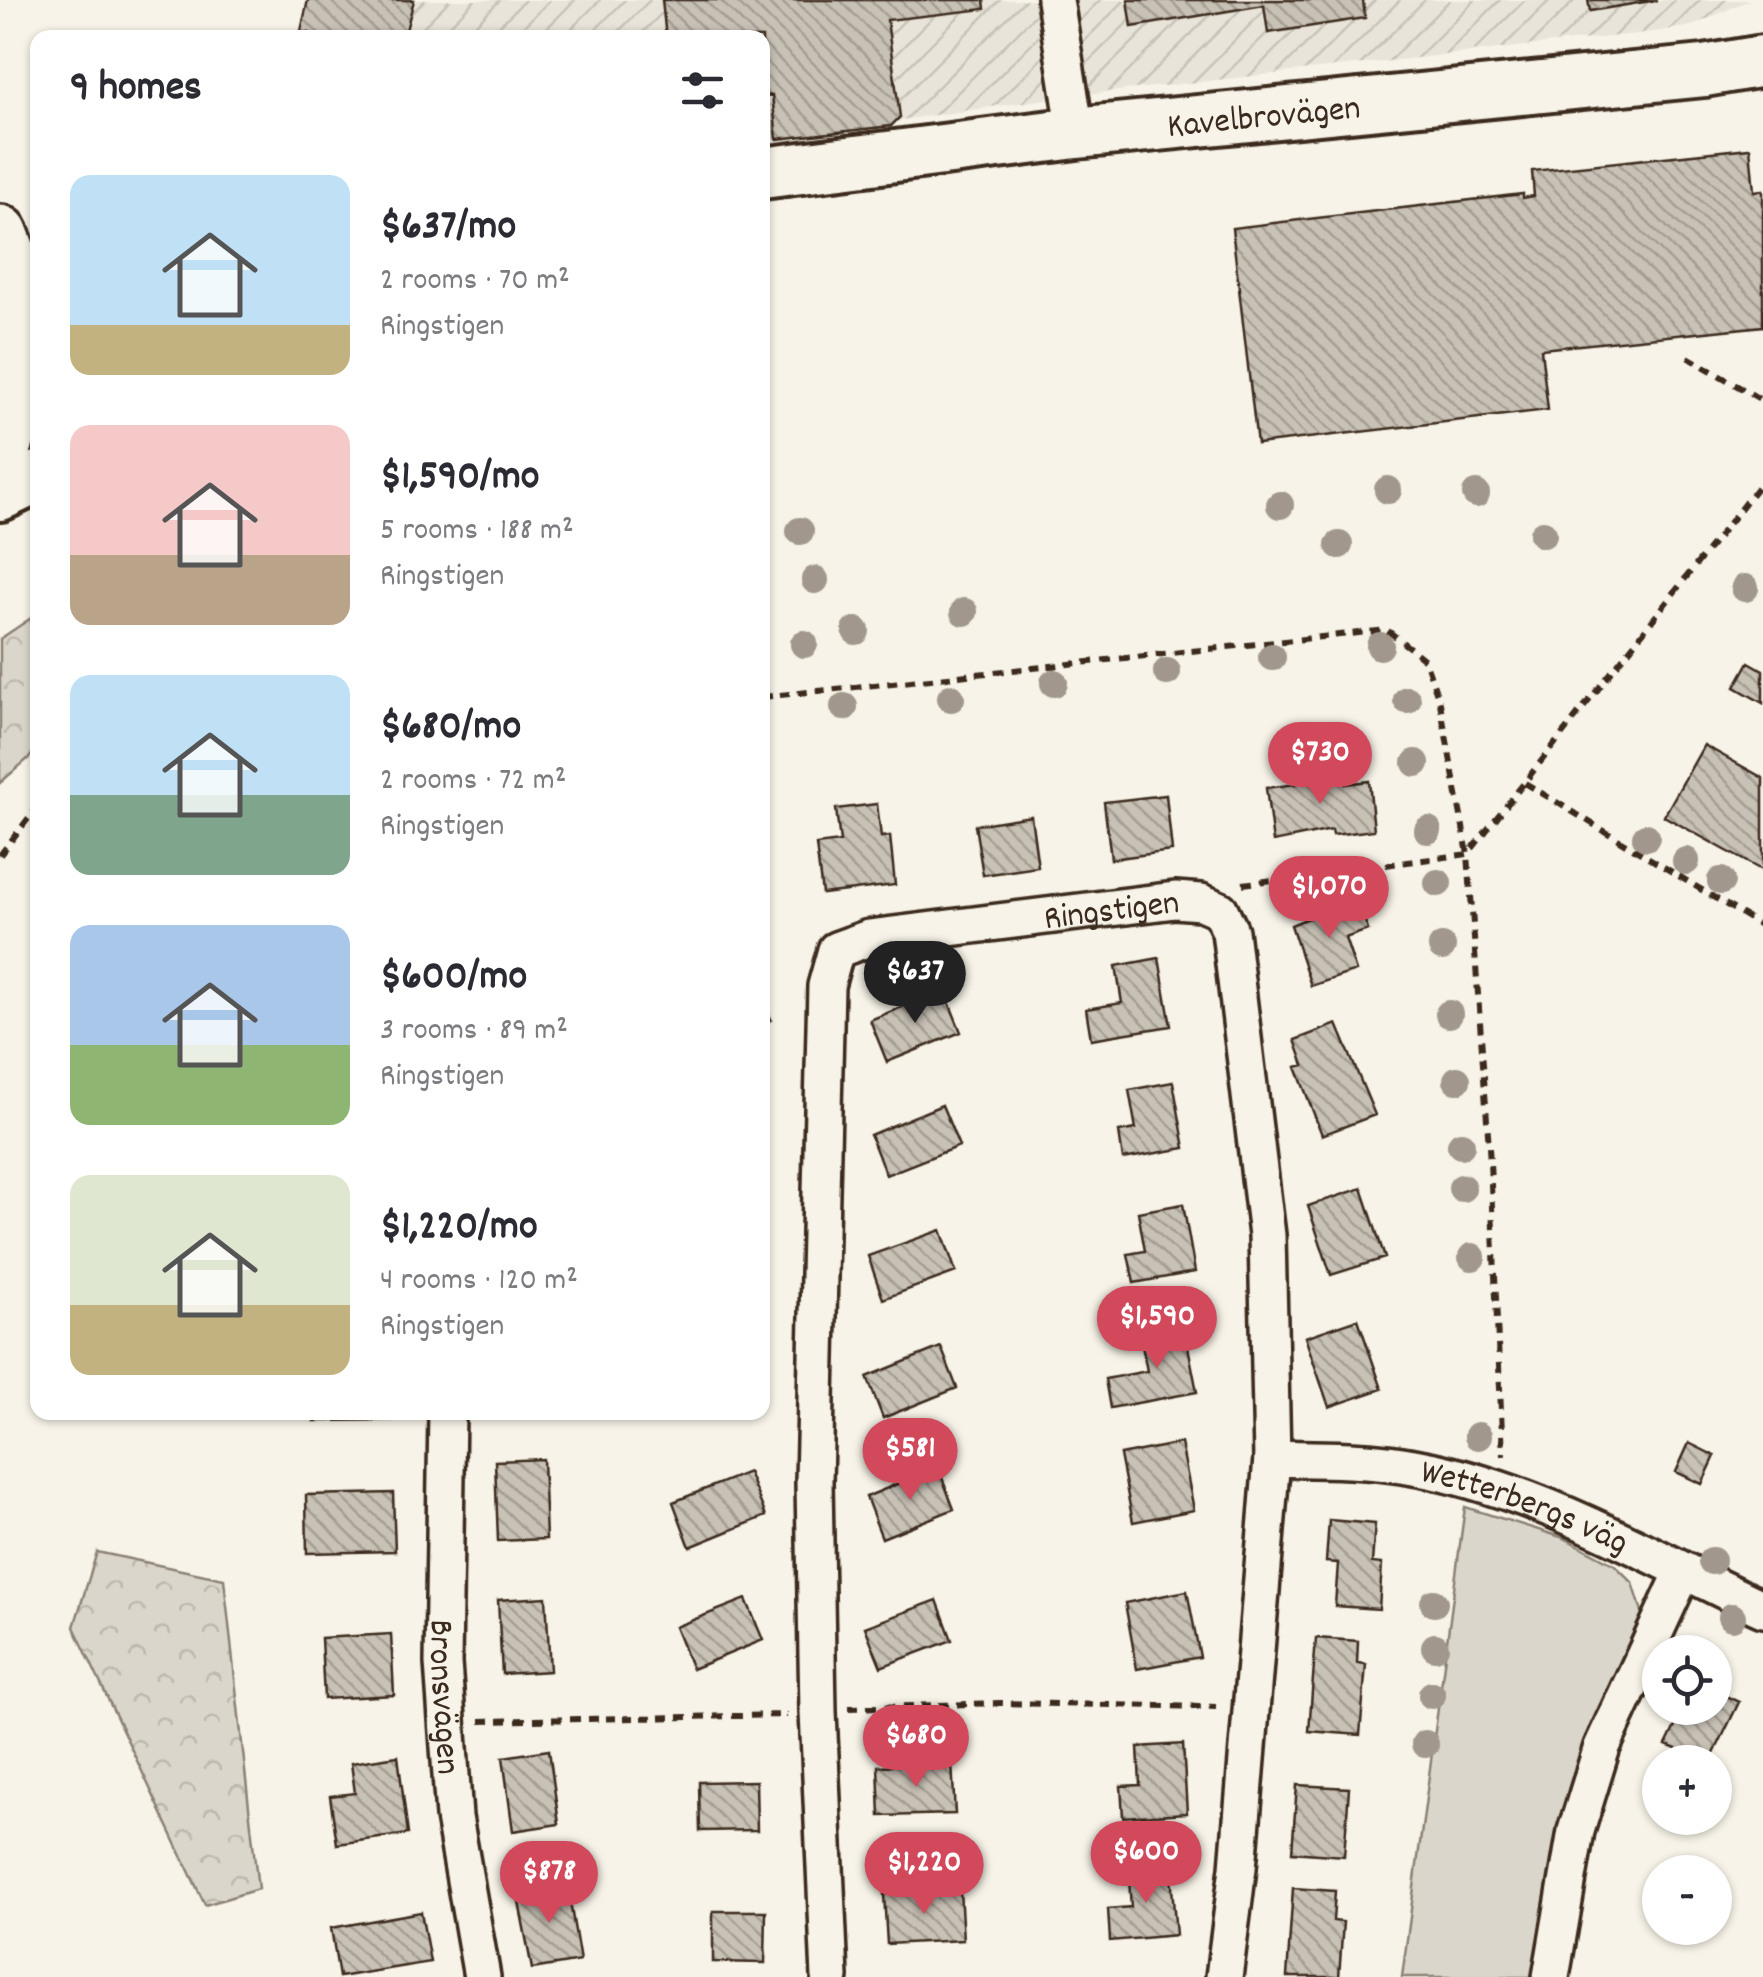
<!DOCTYPE html>
<html lang="en">
<head>
<meta charset="utf-8">
<style>
	body { margin:0; font-family:Dekko,sans-serif; background:#f2f2f3; color:#2b2b33; height:100vh; display:flex; flex-direction:column; font-size:38px; white-space:nowrap }
	* { box-sizing:border-box; margin:0 }
	p { font-size:32px; color:#7c7c81 }
	.icon { flex:none; width:55px; height:55px; fill:none; stroke:currentColor; stroke-width:2; stroke-linecap:round; stroke-linejoin:round }
	.map { position:relative; flex:1; overflow:hidden }
	.sheet { position:absolute; left:30px; top:30px; width:740px; height:1390px; display:flex; flex-direction:column; background:#fff; border-radius:20px; box-shadow:0 2px 8px #0004 }
	.sheet>* { flex:none }
	.controls { position:absolute; left:1642px; top:1635px; display:grid; gap:20px }
	.controls a { display:grid; place-items:center; width:90px; height:90px; border-radius:50%; background:#fff; box-shadow:0 2px 8px #0004; font-size:50px }
	.price { position:absolute; translate:-50% -85px; padding:0 22px; border-radius:35px; background:#d1495b; color:#fff; font-size:32px; line-height:65px; filter:drop-shadow(0 2px 5px #0008) }
	.price::after { content:''; position:absolute; left:50%; top:60px; width:30px; height:22px; margin-left:-15px; background:inherit; clip-path:polygon(0 0,100% 0,50% 100%) }
	.price.active { background:#222; color:#fff }
	ul { padding:0; list-style:none }
	li { display:flex; align-items:center; gap:30px; height:250px; padding:0 40px }
	li span { display:grid; place-items:center; flex:none; width:280px; height:200px; border-radius:20px; color:#555 }
	li>.icon { margin-inline-start:auto }
	span .icon { width:120px; height:120px; fill:#fffc; stroke-width:1 }
	li b { font-size:42px }
	h2 { display:flex; justify-content:space-between; align-items:center; height:120px; padding:0 40px; font-size:42px }
	.map>svg:first-child { display:block }
	.industrial { fill:url(#industrial-furrows) }
	.green { fill:#dbd6cb; stroke:#8b8074; stroke-width:2.5 }
	.forest { fill:url(#forest-crowns); stroke:#8b8074; stroke-width:2.5 }
	.building { fill:url(#building-back-hatch); stroke:#3b2a1e; stroke-width:2.5 }
	.lines { fill:none; stroke-linecap:round; stroke-linejoin:round }
	.minor-casing { stroke:#3b2a1e; stroke-width:42 }
	.secondary-casing { stroke:#3b2a1e; stroke-width:58 }
	.trunk-casing { stroke:#3b2a1e; stroke-width:62 }
	.path { stroke:#3b2a1e; stroke-width:6; stroke-dasharray:10 8; stroke-linecap:butt }
	.minor { stroke:#f7f3e8; stroke-width:35 }
	.secondary { stroke:#f7f3e8; stroke-width:50 }
	.trunk { stroke:#f7f3e8; stroke-width:55 }
	.tree { fill:#a1978c }
	.labels { text-anchor:middle; stroke-width:9; stroke-linejoin:round; paint-order:stroke }
	.street-label { font-size:35px; fill:#3b2a1e; stroke:#f7f3e8 }
</style>
</head>
<body>
<div class="map">
<svg width="1763" height="1977" viewBox="0 0 1763 1977">
	<defs>
		<pattern id="industrial-furrows" width="10" height="10" patternUnits="userSpaceOnUse" patternTransform="scale(2.5)"><rect width="10" height="10" fill="#e9e4d9"/><path d="M-1 1l2-2M0 10L10 0M9 11l2-2" fill="none" stroke="#c9c4ba"/></pattern>
		<pattern id="forest-crowns" width="20" height="18" patternUnits="userSpaceOnUse" patternTransform="scale(2.5)"><rect width="20" height="18" fill="#dbd6cb"/><path d="M2 6a3 3 0 1 1 6 0M12 15a3 3 0 1 1 6 0" fill="none" stroke="#bdb8ae"/></pattern>
		<pattern id="building-back-hatch" width="6" height="6" patternUnits="userSpaceOnUse" patternTransform="scale(2.5)"><rect width="6" height="6" fill="#c8c1b6"/><path d="M-1 5l2 2M0 0l6 6M5-1l2 2" fill="none" stroke="#a49d93"/></pattern>
	</defs>
	<rect width="100%" height="100%" fill="#f7f3e8"/>
	<filter id="ink" filterUnits="userSpaceOnUse"><feTurbulence type="fractalNoise" baseFrequency=".01" numOctaves="2"/><feDisplacementMap in="SourceGraphic" scale="20" xChannelSelector="R" yChannelSelector="G"/><feConvolveMatrix kernelMatrix="1 2 1 2 8 2 1 2 1" color-interpolation-filters="sRGB"/></filter>
	<g filter="url(#ink)">
		<path class="industrial" d="M 308,0 L 1749,0 L 1692,26 L 1654,32 L 1053,98 L 763,140 L 762,38 L 299,38 Z"/>
		<path class="green" d="M 1465,1507 L 1564,1538 L 1615,1565 L 1633,1583 L 1643,1615 L 1598,1722 L 1542,1977 L 1402,1977 Z"/>
		<path class="forest" d="M 37,614 L 37,751 L 0,783 L 0,639 Z
			M 97,1552 L 224,1579 L 258,1889 L 205,1905 L 74,1627 Z"/>
		<path class="building" d="M 308,0 L 414,0 L 404,38 L 328,38 L 301,31 Z
			M 662,0 L 984,0 L 985,9 L 887,20 L 900,117 L 891,126 L 777,139 L 772,95 L 762,97 L 762,38 L 666,38 Z
			M 1128,0 L 1363,0 L 1365,18 L 1268,33 L 1264,5 L 1132,27 Z
			M 1588,0 L 1657,0 L 1590,11 Z
			M 1750,148 L 1754,191 L 1763,190 L 1763,326 L 1541,349 L 1548,410 L 1257,444 L 1232,228 L 1523,194 L 1523,198 L 1534,196 L 1532,171 Z
			M 1749,662 L 1763,670 L 1763,703 L 1735,687 Z
			M 1704,745 L 1763,778 L 1763,871 L 1664,816 Z
			M 1344,771 L 1345,784 L 1369,781 L 1374,830 L 1333,835 L 1332,830 L 1273,842 L 1266,788 L 1296,784 L 1295,777 Z
			M 1166,795 L 1172,851 L 1111,859 L 1104,802 Z
			M 877,804 L 881,837 L 890,836 L 895,885 L 822,894 L 816,845 L 840,842 L 836,809 Z
			M 1031,816 L 1038,867 L 983,875 L 975,825 Z
			M 1357,898 L 1368,930 L 1345,938 L 1356,971 L 1311,986 L 1291,925 Z
			M 1159,958 L 1171,1026 L 1091,1039 L 1086,1009 L 1122,1003 L 1116,966 Z
			M 944,990 L 961,1032 L 887,1062 L 870,1020 Z
			M 762,994 L 771,1020 L 762,1023 Z
			M 1337,1024 L 1375,1115 L 1322,1135 L 1296,1067 L 1304,1065 L 1295,1040 Z
			M 1173,1082 L 1185,1148 L 1123,1159 L 1119,1132 L 1136,1129 L 1129,1090 Z
			M 942,1105 L 959,1146 L 886,1175 L 870,1135 Z
			M 1362,1188 L 1385,1258 L 1331,1275 L 1308,1206 Z
			M 1183,1204 L 1195,1272 L 1134,1283 L 1128,1254 L 1145,1251 L 1138,1212 Z
			M 941,1230 L 956,1272 L 883,1299 L 868,1256 Z
			M 1358,1319 L 1382,1389 L 1329,1407 L 1305,1337 Z
			M 1184,1326 L 1197,1392 L 1110,1408 L 1105,1379 L 1147,1371 L 1140,1335 Z
			M 941,1347 L 957,1388 L 883,1418 L 867,1377 Z
			M 314,1412 L 392,1412 L 392,1420 L 314,1421 Z
			M 1181,1443 L 1194,1510 L 1133,1522 L 1120,1455 Z
			M 1689,1443 L 1715,1456 L 1702,1484 L 1676,1472 Z
			M 543,1459 L 546,1539 L 498,1541 L 495,1461 Z
			M 938,1467 L 954,1509 L 882,1538 L 866,1497 Z
			M 748,1472 L 766,1516 L 690,1547 L 673,1502 Z
			M 393,1493 L 395,1551 L 307,1553 L 306,1495 Z
			M 1329,1520 L 1375,1524 L 1372,1563 L 1382,1564 L 1379,1609 L 1335,1606 L 1338,1563 L 1326,1562 Z
			M 1187,1591 L 1200,1657 L 1137,1669 L 1125,1603 Z
			M 546,1597 L 550,1671 L 502,1674 L 498,1600 Z
			M 746,1599 L 763,1640 L 692,1669 L 675,1627 Z
			M 937,1600 L 952,1640 L 881,1667 L 865,1627 Z
			M 391,1634 L 394,1695 L 324,1699 L 321,1638 Z
			M 1316,1638 L 1358,1641 L 1357,1663 L 1366,1664 L 1360,1735 L 1309,1731 Z
			M 1715,1691 L 1739,1702 L 1710,1762 L 1666,1745 L 1684,1708 L 1715,1708 Z
			M 1183,1744 L 1187,1813 L 1123,1817 L 1121,1786 L 1140,1785 L 1138,1747 Z
			M 549,1750 L 559,1824 L 513,1831 L 503,1757 Z
			M 398,1756 L 408,1834 L 337,1844 L 330,1796 L 355,1793 L 351,1763 Z
			M 952,1763 L 955,1814 L 880,1816 L 878,1766 Z
			M 756,1781 L 757,1830 L 700,1831 L 699,1782 Z
			M 1297,1785 L 1349,1788 L 1344,1856 L 1292,1852 Z
			M 1170,1863 L 1176,1935 L 1110,1941 L 1108,1909 L 1131,1907 L 1128,1867 Z
			M 1674,1864 L 1699,1872 L 1671,1872 Z
			M 567,1884 L 580,1961 L 532,1969 L 517,1892 Z
			M 1293,1888 L 1335,1891 L 1333,1921 L 1343,1922 L 1339,1977 L 1287,1977 Z
			M 960,1890 L 963,1940 L 887,1944 L 884,1894 Z
			M 1660,1906 L 1660,1928 L 1703,1928 L 1698,1942 L 1653,1927 Z
			M 713,1911 L 766,1911 L 765,1963 L 713,1962 Z
			M 421,1912 L 430,1962 L 339,1977 L 331,1928 Z"/>
		<g class="lines">
			<defs>
				<g id="minor">
					<path d="M 1055,0 L 1076,133"/>
					<path id="s1" d="M 447,1412 L 443,1663 L 454,1817 L 482,1977"/>
					<path id="s2" d="M 1272,1458 C 1315,1460 1360,1458 1402,1465 C 1531,1485 1647,1555 1763,1609"/>
					<path id="s3" d="M 830,1977 L 818,1712 L 814,1482 L 826,986 L 836,950 L 869,938 L 1175,900 L 1201,902 L 1220,910 L 1230,931 L 1267,1235 L 1272,1458 L 1238,1868 L 1224,1977"/>
					<path d="M 1551,1977 L 1576,1831 L 1602,1747 L 1683,1572"/>
				</g>
				<g id="secondary">
					<path id="s4" d="M 762,173 L 1076,133 L 1704,71 L 1763,61"/>
					<path d="M 0,495 L 38,477"/>
				</g>
				<path id="trunk" d="M 0,233 C 36,321 35,368 0,456"/>
			</defs>
			<use href="#minor" class="minor-casing"/>
			<use href="#secondary" class="secondary-casing"/>
			<use href="#trunk" class="trunk-casing"/>
			<path class="path" d="M 1688,357 L 1763,401
				M 762,697 L 1387,630 L 1425,660 L 1440,703 L 1468,854 L 1490,1162 L 1503,1456
				M 1525,783 L 1763,927
				M 0,855 L 38,806
				M 1243,884 L 1468,854 L 1763,480
				M 849,1708 L 1000,1703 L 1216,1707
				M 480,1721 L 787,1715"/>
			<use href="#minor" class="minor"/>
			<use href="#secondary" class="secondary"/>
			<use href="#trunk" class="trunk"/>
		</g>
		<g class="tree">
			<circle cx="1388" cy="490" r="14"/>
			<circle cx="1476" cy="494" r="14"/>
			<circle cx="1280" cy="505" r="14"/>
			<circle cx="800" cy="531" r="14"/>
			<circle cx="1543" cy="534" r="14"/>
			<circle cx="1339" cy="545" r="14"/>
			<circle cx="815" cy="580" r="14"/>
			<circle cx="1745" cy="588" r="14"/>
			<circle cx="964" cy="612" r="14"/>
			<circle cx="856" cy="631" r="14"/>
			<circle cx="804" cy="644" r="14"/>
			<circle cx="1380" cy="646" r="14"/>
			<circle cx="1272" cy="657" r="14"/>
			<circle cx="1167" cy="672" r="14"/>
			<circle cx="1054" cy="683" r="14"/>
			<circle cx="951" cy="698" r="14"/>
			<circle cx="1407" cy="700" r="14"/>
			<circle cx="844" cy="707" r="14"/>
			<circle cx="1416" cy="763" r="14"/>
			<circle cx="1428" cy="830" r="14"/>
			<circle cx="1646" cy="837" r="14"/>
			<circle cx="1686" cy="861" r="14"/>
			<circle cx="1721" cy="881" r="14"/>
			<circle cx="1438" cy="883" r="14"/>
			<circle cx="1442" cy="947" r="14"/>
			<circle cx="1449" cy="1014" r="14"/>
			<circle cx="1457" cy="1080" r="14"/>
			<circle cx="1461" cy="1145" r="14"/>
			<circle cx="1462" cy="1188" r="14"/>
			<circle cx="1472" cy="1257" r="14"/>
			<circle cx="1478" cy="1436" r="14"/>
			<circle cx="1712" cy="1561" r="14"/>
			<circle cx="1434" cy="1603" r="14"/>
			<circle cx="1732" cy="1617" r="14"/>
			<circle cx="1435" cy="1647" r="14"/>
			<circle cx="1432" cy="1695" r="14"/>
			<circle cx="1425" cy="1744" r="14"/>
		</g>
	</g>
	<g class="labels">
		<g class="street-label">
			<text dy="12" stroke="none"><textPath href="#s4" startOffset="505">Kavelbrovägen</textPath></text>
			<text dy="12" stroke="none"><textPath href="#s3" startOffset="1308">Ringstigen</textPath></text>
			<text dy="12" stroke="none"><textPath href="#s2" startOffset="260">Wetterbergs väg</textPath></text>
			<text dy="12" stroke="none"><textPath href="#s1" startOffset="285">Bronsvägen</textPath></text>
		</g>
	</g>
</svg>
<div class="controls">
<a><svg class="icon" aria-label="locate" viewBox="0 0 24 24"><circle cx="12" cy="12" r="6"/><path d="M12 2v4M12 18v4M2 12h4M18 12h4"/></svg></a>
<a>+</a>
<a>−</a>
</div>
<b class="price" style="left:1320px;top:807px">$730</b>
<b class="price" style="left:1329px;top:941px">$1,070</b>
<b class="price active" style="left:915px;top:1026px">$637</b>
<b class="price" style="left:1157px;top:1371px">$1,590</b>
<b class="price" style="left:910px;top:1503px">$581</b>
<b class="price" style="left:916px;top:1790px">$680</b>
<b class="price" style="left:1146px;top:1906px">$600</b>
<b class="price" style="left:924px;top:1917px">$1,220</b>
<b class="price" style="left:549px;top:1926px">$878</b>
<section class="sheet">
<h2>9 homes<svg class="icon" aria-label="filters" viewBox="0 0 24 24"><path d="M4 7h16M4 17h16"/><circle cx="9" cy="7" r="2"/><circle cx="15" cy="17" r="2"/></svg></h2>
<ul>
<li><span style="background:linear-gradient(#bfe0f5 75%,#c2b280 0)"><svg class="icon" aria-label="home" viewBox="0 0 24 24"><path d="M3 11l9-7 9 7M6 9v11h12V9"/></svg></span><div><b>$637/mo</b><p>2 rooms · 70 m²</p><p>Ringstigen</p></div></li>
<li><span style="background:linear-gradient(#f6c9c9 65%,#b9a48a 0)"><svg class="icon" aria-label="home" viewBox="0 0 24 24"><path d="M3 11l9-7 9 7M6 9v11h12V9"/></svg></span><div><b>$1,590/mo</b><p>5 rooms · 188 m²</p><p>Ringstigen</p></div></li>
<li><span style="background:linear-gradient(#bfe0f5 60%,#7fa58c 0)"><svg class="icon" aria-label="home" viewBox="0 0 24 24"><path d="M3 11l9-7 9 7M6 9v11h12V9"/></svg></span><div><b>$680/mo</b><p>2 rooms · 72 m²</p><p>Ringstigen</p></div></li>
<li><span style="background:linear-gradient(#a9c7e8 60%,#8fb573 0)"><svg class="icon" aria-label="home" viewBox="0 0 24 24"><path d="M3 11l9-7 9 7M6 9v11h12V9"/></svg></span><div><b>$600/mo</b><p>3 rooms · 89 m²</p><p>Ringstigen</p></div></li>
<li><span style="background:linear-gradient(#dfe7d0 65%,#c2b280 0)"><svg class="icon" aria-label="home" viewBox="0 0 24 24"><path d="M3 11l9-7 9 7M6 9v11h12V9"/></svg></span><div><b>$1,220/mo</b><p>4 rooms · 120 m²</p><p>Ringstigen</p></div></li>
</ul>
</section>
</div>
</body>
</html>
